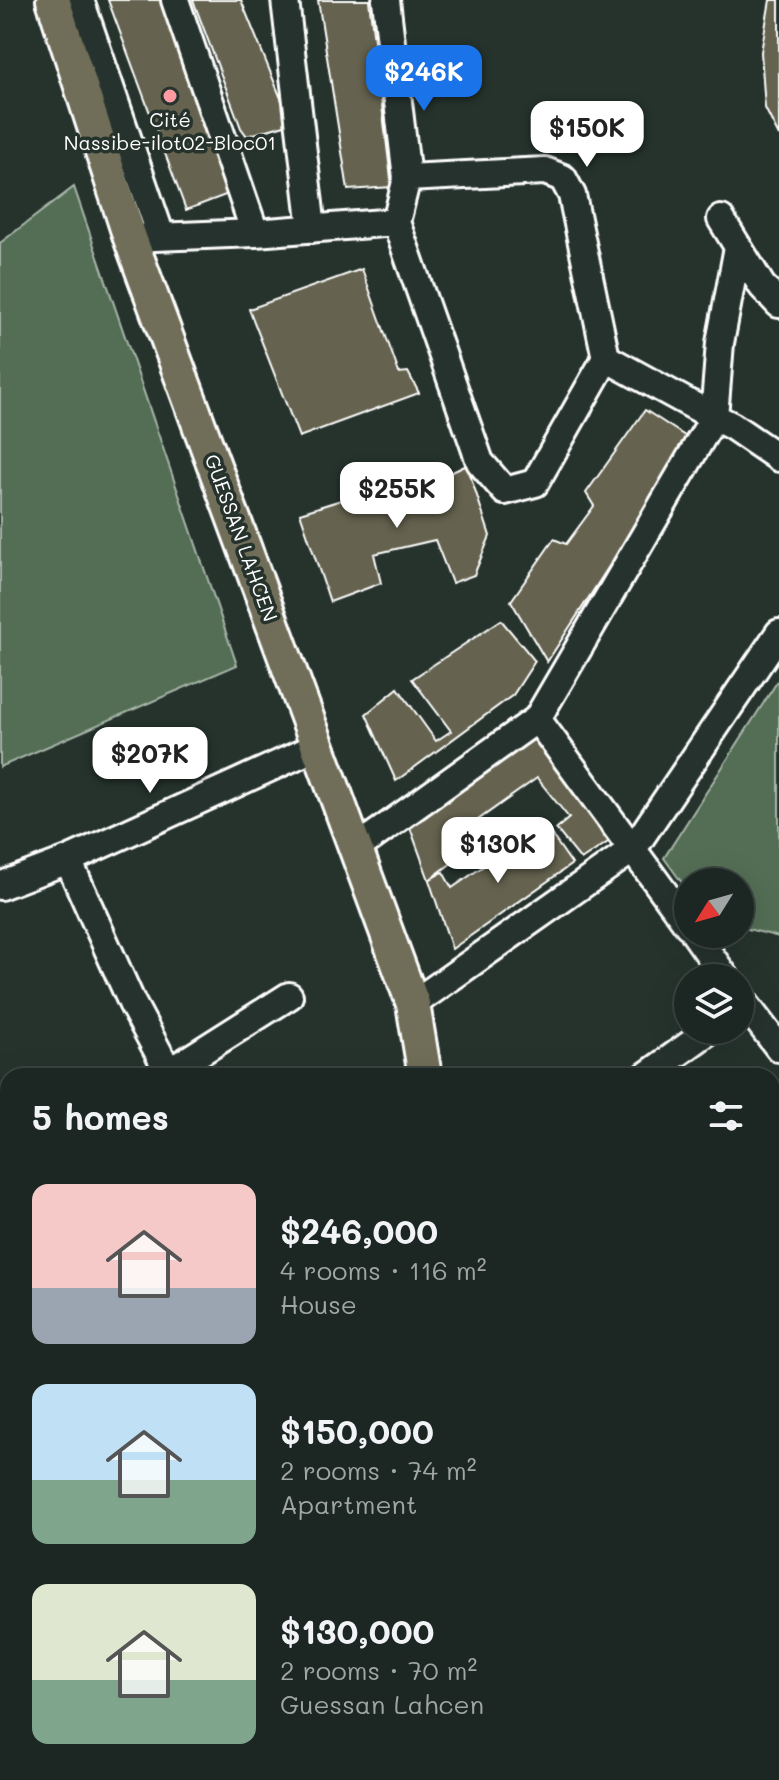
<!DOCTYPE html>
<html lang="en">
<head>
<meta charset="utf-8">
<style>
	body { margin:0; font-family:Mali,sans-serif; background:#29322f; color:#f1f3f6; height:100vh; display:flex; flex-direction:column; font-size:30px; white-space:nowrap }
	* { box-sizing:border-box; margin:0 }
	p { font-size:26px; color:#a0a5a5 }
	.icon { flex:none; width:44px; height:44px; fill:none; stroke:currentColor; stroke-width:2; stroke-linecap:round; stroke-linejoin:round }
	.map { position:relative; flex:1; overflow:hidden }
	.panel { position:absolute; left:0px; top:1068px; width:780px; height:712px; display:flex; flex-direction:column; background:#1c2622; border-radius:24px 24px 0 0; box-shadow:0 8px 32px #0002,0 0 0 2px #3a4340 }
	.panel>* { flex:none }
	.needle { width:52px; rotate:233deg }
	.controls { position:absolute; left:674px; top:868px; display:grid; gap:16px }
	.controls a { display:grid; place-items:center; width:80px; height:80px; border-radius:50%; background:#1c2622; box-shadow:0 8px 32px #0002,0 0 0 2px #3a4340; font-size:40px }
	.price { position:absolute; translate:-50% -68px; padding:0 18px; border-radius:16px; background:#fff; color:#222; font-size:26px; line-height:52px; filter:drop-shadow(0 2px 4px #0008) }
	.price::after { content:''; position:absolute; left:50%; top:48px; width:24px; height:18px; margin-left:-12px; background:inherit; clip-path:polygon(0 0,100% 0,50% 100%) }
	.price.selected { background:#1a73e8; color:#fff }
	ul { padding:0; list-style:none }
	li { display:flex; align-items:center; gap:24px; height:200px; padding:0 32px }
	li span { display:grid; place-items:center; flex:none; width:224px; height:160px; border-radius:16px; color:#555 }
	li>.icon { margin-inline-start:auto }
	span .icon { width:96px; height:96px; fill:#fffc; stroke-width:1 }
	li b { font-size:34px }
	h2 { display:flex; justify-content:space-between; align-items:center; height:96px; padding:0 32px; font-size:34px }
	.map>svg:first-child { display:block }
	.green { fill:#536e55; stroke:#a9b6aa; stroke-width:2 }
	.building { fill:#65644f; stroke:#fff; stroke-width:2 }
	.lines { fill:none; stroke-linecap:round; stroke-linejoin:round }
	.minor-casing { stroke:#fff; stroke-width:32 }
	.major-casing { stroke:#fff; stroke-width:38 }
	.minor { stroke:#26332d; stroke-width:26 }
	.major { stroke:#706e59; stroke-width:32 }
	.poi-dot { fill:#ff9aa2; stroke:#26332d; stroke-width:3 }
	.labels { text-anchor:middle; stroke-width:7; stroke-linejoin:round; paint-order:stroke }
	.poi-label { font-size:20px; fill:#fff; stroke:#26332d }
	.street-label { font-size:20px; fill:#fff; stroke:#26332d }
</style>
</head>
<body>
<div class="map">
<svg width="779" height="1780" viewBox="0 0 779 1780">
	<rect width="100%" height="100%" fill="#26332d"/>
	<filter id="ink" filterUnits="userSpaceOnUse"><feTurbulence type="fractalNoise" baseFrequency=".0125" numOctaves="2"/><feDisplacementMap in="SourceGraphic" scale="16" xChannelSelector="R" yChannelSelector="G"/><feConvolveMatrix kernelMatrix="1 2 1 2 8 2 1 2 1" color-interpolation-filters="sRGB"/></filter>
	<g filter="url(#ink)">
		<path class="green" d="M 74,187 L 237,665 L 0,767 L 0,243 Z
			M 779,679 L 779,937 L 740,927 L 740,882 L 688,882 L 688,891 L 664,858 Z"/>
		<path class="building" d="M 108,0 L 161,0 L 231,193 L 186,210 Z
			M 193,0 L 241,0 L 291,123 L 247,136 L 241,128 Z
			M 318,0 L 369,0 L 392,187 L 348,190 Z
			M 770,0 L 779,0 L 779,136 L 765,108 L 761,52 Z
			M 362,269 L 399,373 L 408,372 L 419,393 L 299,437 L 249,309 Z
			M 645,410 L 691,440 L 547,662 L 511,601 L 554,539 L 566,544 L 594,506 L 586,493 Z
			M 467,465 L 490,536 L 474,575 L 452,583 L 435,540 L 374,554 L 381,583 L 330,602 L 300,513 L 408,479 L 417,489 Z
			M 501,620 L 535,661 L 513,695 L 396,781 L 366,714 L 398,688 L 436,741 L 451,731 L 412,679 Z
			M 530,724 L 617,836 L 581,860 L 556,829 L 569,818 L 537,778 L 457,835 L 469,850 L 429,880 L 408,822 Z
			M 544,824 L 572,864 L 452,949 L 429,880 L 443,872 L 452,888 Z
			M 8,1397 L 8,1488 L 0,1492 L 0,1401 Z
			M 8,1547 L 8,1632 L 4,1634 L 0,1626 L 0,1551 Z
			M 8,1659 L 8,1709 L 4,1702 L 0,1705 L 0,1662 Z
			M 8,1718 L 8,1768 L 0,1772 L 0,1722 Z
			M 189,1772 L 265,1772 L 255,1780 L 194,1780 Z
			M 269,1772 L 328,1772 L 332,1780 L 274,1780 Z
			M 385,1772 L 447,1772 L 456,1780 L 389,1780 Z"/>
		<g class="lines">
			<defs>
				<path id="minor" d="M 80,0 L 161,236
					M 175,0 L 255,233
					M 285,0 L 312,229
					M 386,0 L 407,178 L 396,222 L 480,462 L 505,491 L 535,483 L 606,358 L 572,195 L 563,178 L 545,171 L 407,178
					M 721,219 L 762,286 L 779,304
					M 130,238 L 255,233 L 396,222
					M 606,358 L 714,417 L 720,343 L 738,247
					M 537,719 L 688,925
					M 354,850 L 537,719 L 714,417 L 732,426 L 779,458
					M 68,860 L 132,1003 L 171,1076
					M 0,886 L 68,860 L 318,746
					M 695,934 L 726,978
					M 740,997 L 779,1048
					M 413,1004 L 633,849 L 779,633
					M 169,1072 L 289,996
					M 646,1076 L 710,1030
					M 772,1252 L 779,1261
					M 0,1386 L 8,1382
					M 0,1518 L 8,1513
					M 167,1772 L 172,1780
					M 347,1772 L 352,1780
					M 30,1780 L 45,1772"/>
				<path id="major" d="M 53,0 L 130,238 L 413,1004 L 425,1076
					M 516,1772 L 517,1780"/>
			</defs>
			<use href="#minor" class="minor-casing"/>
			<use href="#major" class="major-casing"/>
			<use href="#minor" class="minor"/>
			<use href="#major" class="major"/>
		</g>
	</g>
	<circle class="poi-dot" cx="170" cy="96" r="8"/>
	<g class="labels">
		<g class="poi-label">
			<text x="170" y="127">Cité<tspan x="170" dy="23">Nassibe-ilot02-Bloc01</tspan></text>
		</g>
		<g class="street-label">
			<text transform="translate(241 538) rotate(70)" y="7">GUESSAN LAHCEN</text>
		</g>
	</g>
</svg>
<div class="controls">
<a><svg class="needle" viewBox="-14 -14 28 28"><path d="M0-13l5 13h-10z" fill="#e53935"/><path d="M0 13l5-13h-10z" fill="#a0a5a5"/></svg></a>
<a><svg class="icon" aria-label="layers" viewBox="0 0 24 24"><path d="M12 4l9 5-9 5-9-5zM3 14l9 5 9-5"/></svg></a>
</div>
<b class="price selected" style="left:424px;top:113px">$246K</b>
<b class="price" style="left:587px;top:169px">$150K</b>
<b class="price" style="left:397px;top:530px">$255K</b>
<b class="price" style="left:150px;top:795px">$207K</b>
<b class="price" style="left:498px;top:885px">$130K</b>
<section class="panel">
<h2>5 homes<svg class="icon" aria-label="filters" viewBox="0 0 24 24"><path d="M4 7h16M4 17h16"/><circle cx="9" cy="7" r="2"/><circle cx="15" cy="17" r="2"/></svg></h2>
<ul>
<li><span style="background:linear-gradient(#f6c9c9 65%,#9aa5b1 0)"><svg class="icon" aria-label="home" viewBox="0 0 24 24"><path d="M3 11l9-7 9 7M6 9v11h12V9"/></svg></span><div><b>$246,000</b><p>4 rooms · 116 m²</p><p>House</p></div></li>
<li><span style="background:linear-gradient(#bfe0f5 60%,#7fa58c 0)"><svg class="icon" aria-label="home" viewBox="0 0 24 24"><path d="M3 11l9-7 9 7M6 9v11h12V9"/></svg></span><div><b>$150,000</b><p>2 rooms · 74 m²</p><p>Apartment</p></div></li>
<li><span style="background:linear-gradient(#dfe7d0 60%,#7fa58c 0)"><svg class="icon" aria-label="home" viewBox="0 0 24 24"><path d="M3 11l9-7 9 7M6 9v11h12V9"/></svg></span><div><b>$130,000</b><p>2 rooms · 70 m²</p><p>Guessan Lahcen</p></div></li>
</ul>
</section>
</div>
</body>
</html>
